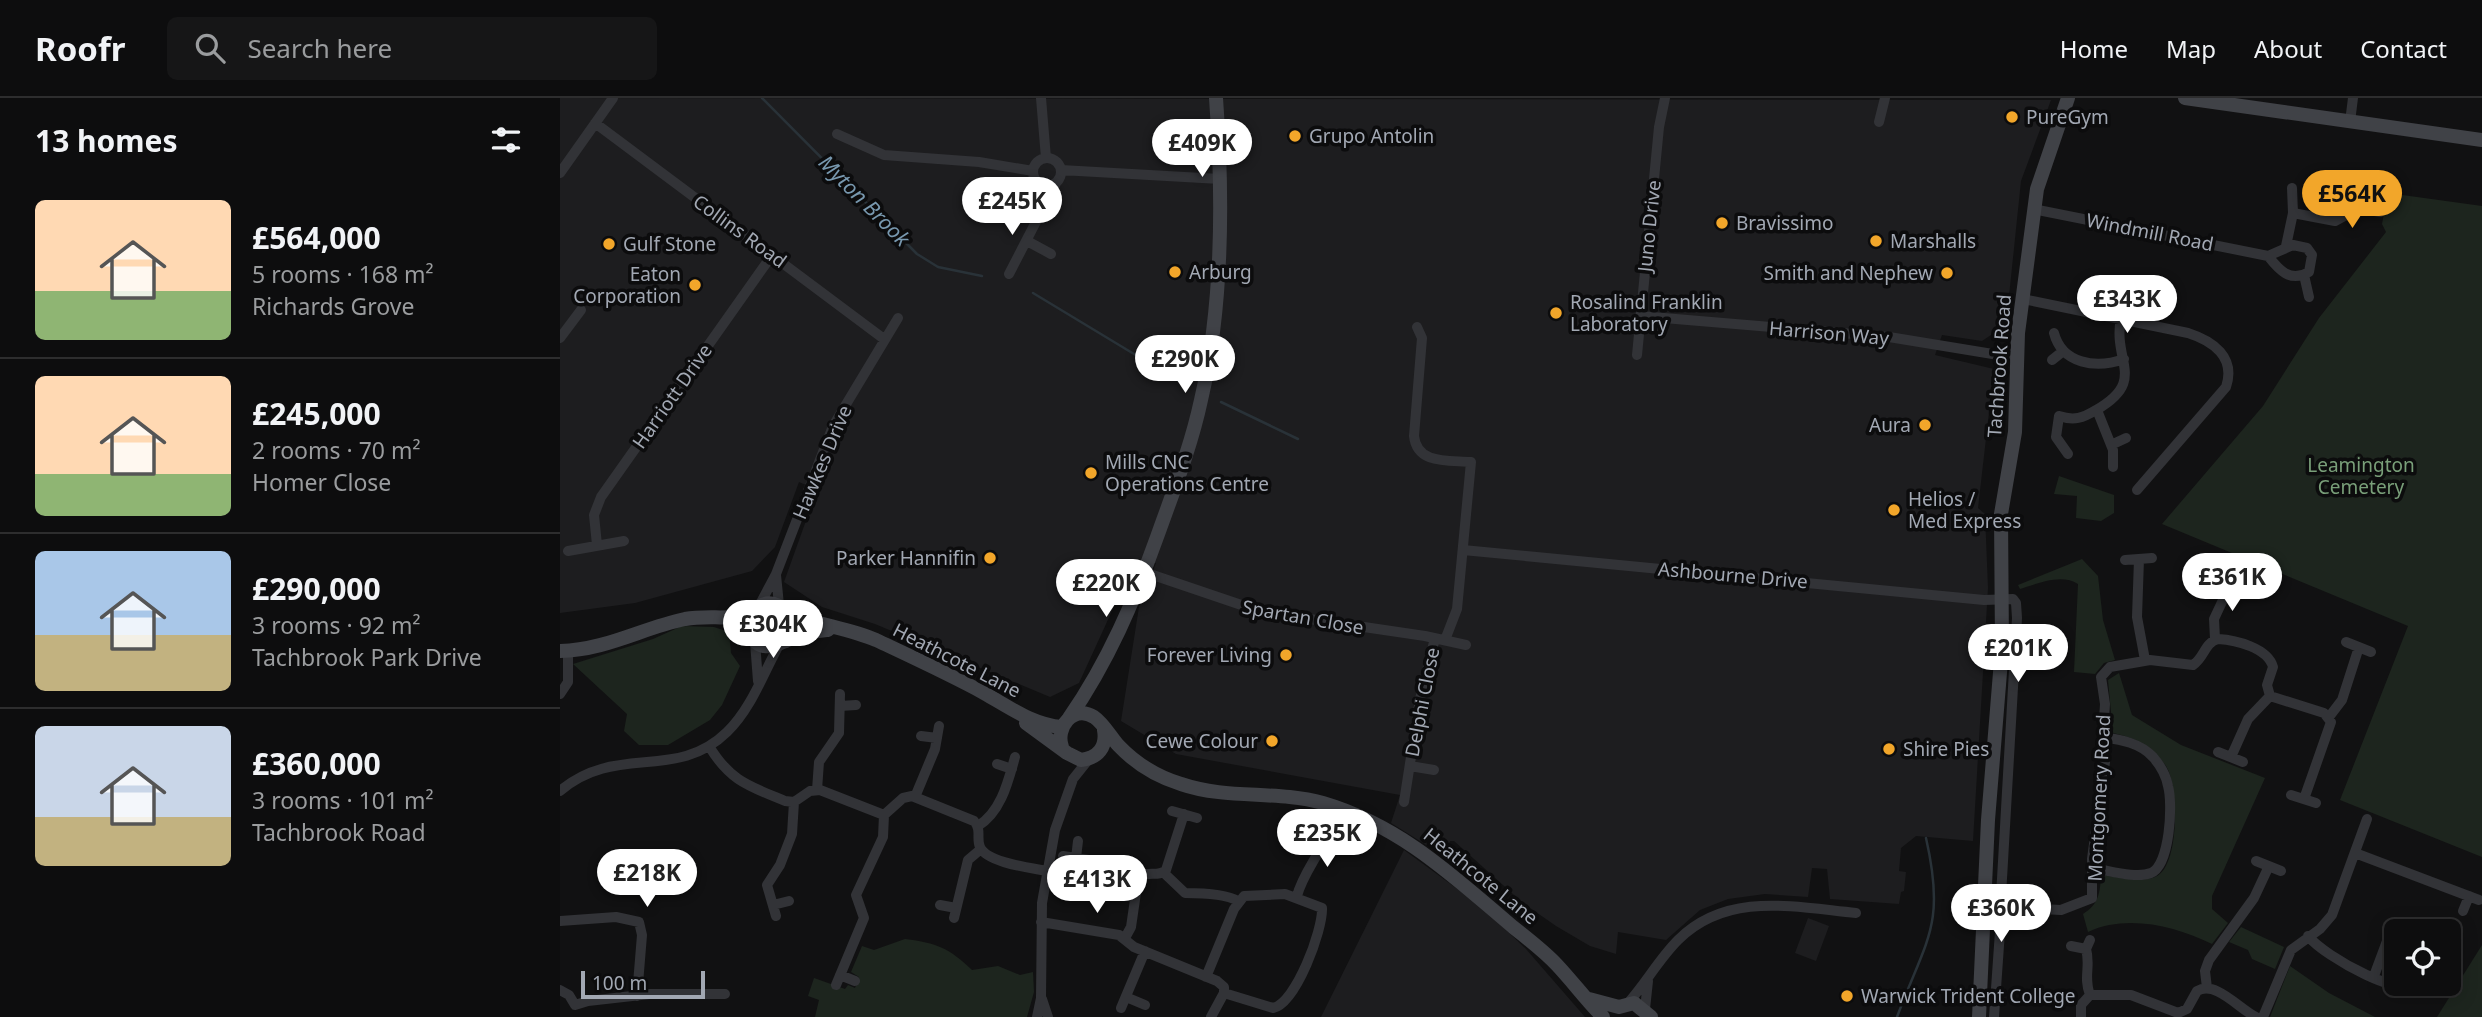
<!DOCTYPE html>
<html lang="en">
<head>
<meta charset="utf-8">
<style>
	body { margin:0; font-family:"Noto Sans",sans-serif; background:#161617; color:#f1f3f6; height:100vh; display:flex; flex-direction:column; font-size:26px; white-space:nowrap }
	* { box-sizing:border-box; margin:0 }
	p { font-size:23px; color:#9a9c9e }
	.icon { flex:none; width:38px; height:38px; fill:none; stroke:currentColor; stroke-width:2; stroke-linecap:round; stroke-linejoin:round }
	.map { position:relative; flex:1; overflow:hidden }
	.drawer { display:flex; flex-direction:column; background:#0d0d0e; width:560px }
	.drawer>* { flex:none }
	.controls { position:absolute; left:1824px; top:821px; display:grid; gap:14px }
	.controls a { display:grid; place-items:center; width:77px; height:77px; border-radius:10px; background:#0d0d0e; box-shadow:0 4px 18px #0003,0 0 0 2px #2d2d2e; font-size:35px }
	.scale { position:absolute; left:21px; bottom:18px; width:124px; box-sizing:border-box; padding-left:7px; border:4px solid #a2a8b3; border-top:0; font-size:19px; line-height:24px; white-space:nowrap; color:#a2a8b3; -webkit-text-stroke:5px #0c0c0d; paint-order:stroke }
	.price { position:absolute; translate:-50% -60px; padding:0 16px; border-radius:24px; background:#fff; color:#222; font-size:23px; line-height:46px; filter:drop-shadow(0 2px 4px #0008) }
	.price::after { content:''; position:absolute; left:50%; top:42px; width:21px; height:16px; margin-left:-10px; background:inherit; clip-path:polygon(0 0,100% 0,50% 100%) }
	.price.current { background:#f2a62a; color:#111 }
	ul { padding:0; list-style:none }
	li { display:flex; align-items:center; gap:21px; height:175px; padding:0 35px }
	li+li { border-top:2px solid #2d2d2e }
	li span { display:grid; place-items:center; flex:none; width:196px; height:140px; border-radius:10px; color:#555 }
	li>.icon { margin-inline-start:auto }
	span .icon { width:84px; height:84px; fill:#fffc; stroke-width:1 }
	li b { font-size:30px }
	h2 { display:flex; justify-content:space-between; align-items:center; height:84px; padding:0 35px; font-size:30px }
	header { display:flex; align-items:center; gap:42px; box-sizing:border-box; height:98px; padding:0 35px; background:#0d0d0e; border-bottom:2px solid #2d2d2e }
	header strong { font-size:33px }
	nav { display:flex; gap:38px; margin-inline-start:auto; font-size:24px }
	.search { width:490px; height:63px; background:#161617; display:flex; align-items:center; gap:18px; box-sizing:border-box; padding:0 24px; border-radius:10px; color:#9a9c9e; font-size:26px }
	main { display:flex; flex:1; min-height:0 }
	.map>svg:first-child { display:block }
	.built { fill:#1d1d1f }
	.green { fill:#1d251e }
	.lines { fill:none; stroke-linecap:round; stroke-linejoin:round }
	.stream { stroke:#293238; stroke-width:2.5 }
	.street { stroke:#323337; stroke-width:10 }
	.secondary { stroke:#404247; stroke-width:14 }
	.poi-dot { fill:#f2a62a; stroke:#0c0c0d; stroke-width:2.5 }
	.labels { text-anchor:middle; stroke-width:7; stroke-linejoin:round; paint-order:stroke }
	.poi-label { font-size:19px; fill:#a2a8b3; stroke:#0c0c0d; text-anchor:start }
	.street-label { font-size:19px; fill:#a2a8b3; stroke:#0c0c0d }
	.park-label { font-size:19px; fill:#799f79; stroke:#0c0c0d }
	.water-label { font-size:21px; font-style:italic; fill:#7898af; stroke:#0c0c0d }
</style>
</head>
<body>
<header>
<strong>Roofr</strong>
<div class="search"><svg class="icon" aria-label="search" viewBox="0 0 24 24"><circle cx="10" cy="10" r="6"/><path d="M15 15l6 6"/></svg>Search here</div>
<nav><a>Home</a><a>Map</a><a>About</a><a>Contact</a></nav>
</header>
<main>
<section class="drawer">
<h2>13 homes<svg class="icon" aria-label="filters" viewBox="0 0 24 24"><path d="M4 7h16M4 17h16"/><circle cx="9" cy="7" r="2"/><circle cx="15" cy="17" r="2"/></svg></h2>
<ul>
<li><span style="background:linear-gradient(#ffd9b3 65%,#8fb573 0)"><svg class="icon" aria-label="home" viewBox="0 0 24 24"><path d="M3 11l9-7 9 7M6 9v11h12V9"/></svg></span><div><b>£564,000</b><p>5 rooms · 168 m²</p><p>Richards Grove</p></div></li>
<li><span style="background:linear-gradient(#ffd9b3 70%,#8fb573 0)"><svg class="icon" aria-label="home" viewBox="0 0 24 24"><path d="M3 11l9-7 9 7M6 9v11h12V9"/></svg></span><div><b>£245,000</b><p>2 rooms · 70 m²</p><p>Homer Close</p></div></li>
<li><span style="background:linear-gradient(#a9c7e8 60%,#c2b280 0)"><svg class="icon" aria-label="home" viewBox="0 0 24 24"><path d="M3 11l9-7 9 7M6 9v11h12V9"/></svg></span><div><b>£290,000</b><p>3 rooms · 92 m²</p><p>Tachbrook Park Drive</p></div></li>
<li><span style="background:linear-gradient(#c9d6e8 65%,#c2b280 0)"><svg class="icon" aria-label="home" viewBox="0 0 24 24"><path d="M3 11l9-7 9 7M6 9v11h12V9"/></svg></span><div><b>£360,000</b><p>3 rooms · 101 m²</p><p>Tachbrook Road</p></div></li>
</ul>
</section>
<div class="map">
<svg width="1922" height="919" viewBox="0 0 1922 919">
	<rect width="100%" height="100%" fill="#111112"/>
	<path class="built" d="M 0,0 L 1491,2 L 1461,83 L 1446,227 L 1422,243 L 1382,237 L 1375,257 L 1434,271 L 1418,410 L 1425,416 L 1428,490 L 1413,743 L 1356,738 L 1341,750 L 1339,773 L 1346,774 L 1344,793 L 1341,794 L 1339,806 L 1270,801 L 1267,771 L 1252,770 L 1248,799 L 1205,796 L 1168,801 L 1140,812 L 1106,842 L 1058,834 L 1056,856 L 1030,848 L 996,828 L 963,805 L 894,743 L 890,743 L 884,758 L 831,725 L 840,697 L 616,656 L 561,623 L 579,509 L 596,465 L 573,467 L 519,585 L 490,599 L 315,526 L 262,509 L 224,484 L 257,392 L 239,384 L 215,449 L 192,473 L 75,505 L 0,515 Z
		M 844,752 L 922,809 L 966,851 L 1025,919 L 761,919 Z
		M 1248,820 L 1269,828 L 1256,863 L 1235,855 Z"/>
	<path class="green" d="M 1828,95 L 1922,108 L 1922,759 L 1780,702 L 1848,528 L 1602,426 L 1703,308 L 1759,220 L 1826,134 L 1822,126 Z
		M 1499,378 L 1554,397 L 1554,415 L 1541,423 L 1516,420 L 1517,398 L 1494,396 Z
		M 1522,461 L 1538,478 L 1543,522 L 1555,562 L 1544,565 L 1535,576 L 1514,574 L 1518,486 C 1501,475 1477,486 1460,491 L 1458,487 Z
		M 122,528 L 154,529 L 169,534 L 171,555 L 180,568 L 162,607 L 150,622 L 108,647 L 79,647 L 64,633 L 67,616 L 13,566 L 93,541 Z
		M 1559,575 L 1572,617 L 1621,647 L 1705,680 L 1652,798 L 1652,811 L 1668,825 L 1652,846 C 1615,828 1567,816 1528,834 L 1523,816 C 1539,806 1540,795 1541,777 C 1557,779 1580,785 1595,779 C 1620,770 1619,687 1606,668 C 1592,648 1576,640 1553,635 L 1548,582 Z
		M 1681,829 L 1724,849 L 1715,871 L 1692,861 L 1688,852 L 1669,844 Z
		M 345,841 C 377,845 389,850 412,872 L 438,868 L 460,877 L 473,874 L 474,894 L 467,919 L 255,919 L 259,902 L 248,898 L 254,880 L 285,891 L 288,887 L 295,890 L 299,879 L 291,874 L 302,848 L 314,852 Z
		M 1922,847 L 1922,919 L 1877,919 Z
		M 1730,868 L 1769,895 L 1815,919 L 1710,919 Z"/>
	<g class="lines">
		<path class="stream" d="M 202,0 L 357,156 L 378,169 L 422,178
			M 473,195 L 622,285
			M 661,304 L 738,341
			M 1337,919 C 1366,841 1386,828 1366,740"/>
		<path class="street" d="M 481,0 L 486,60
			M 1319,24 L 1325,0
			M 1790,24 L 1793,0
			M 35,25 L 324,241
			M 277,36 L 324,57 L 419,64 L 473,73
			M473 74a14 14 0 1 1 28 0a14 14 0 1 1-28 0Z
			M 501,72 L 660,81
			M 0,75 L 53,0
			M 1473,111 L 1708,158
			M 1811,112 L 1814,94
			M 1733,115 L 1775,123 L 1799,110 L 1820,114
			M 467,143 L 491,156
			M 1733,147 L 1747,150 L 1752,157 L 1749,174 C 1730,185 1719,172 1708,158 Z
			M 1726,148 L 1733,115 L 1732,90
			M 449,176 L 496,85
			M 1744,177 L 1749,199
			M 1463,201 L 1628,235 C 1653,243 1676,259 1666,289 L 1577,392
			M 1080,218 L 1329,239 L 1457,260
			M 857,229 L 862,240 L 854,338 C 857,367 889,362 911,364 L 897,511 L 885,542
			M 1494,235 C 1502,266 1536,271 1564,261
			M 0,240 L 21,212
			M 1077,257 L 1099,29 L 1105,0
			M 1492,262 L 1502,254
			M 1537,312 L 1553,352 L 1553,369
			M 1551,347 L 1566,340
			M 1508,356 L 1496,339 L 1499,318 C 1514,323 1523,320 1536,312 C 1588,282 1552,264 1561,220
			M 37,447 L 34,417 L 41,399 L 212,157
			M 903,452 L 1424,502 L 1453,501 L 1456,505 L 1457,520 L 1441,798
			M 8,453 L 64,443
			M 1579,461 L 1577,519 L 1585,562
			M 1565,462 L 1592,460
			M 584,474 L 702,514 L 865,538 L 906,547
			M 216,477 L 219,507
			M 1658,483 L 1681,496
			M 199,508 L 216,476 L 273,328 L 338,220
			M 1655,541 L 1654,521 L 1669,489
			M 195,544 L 198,583
			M 1786,544 L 1811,554
			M 0,596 L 8,584 L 8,553
			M 280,608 L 296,607
			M 1769,619 L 1782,602 L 1799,549
			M 361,638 L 377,640
			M 149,648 C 170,683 189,688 225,703 L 234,704 L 250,693 L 260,692 L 324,717 L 343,700 L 352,698 L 414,723 C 422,732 416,740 420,749 C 427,765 472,770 487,773
			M 1658,654 L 1683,664
			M 1671,659 L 1688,621 L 1710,598
			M 437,666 L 452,671
			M 850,668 L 874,672
			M 257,692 L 259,664 L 279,635 L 280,596
			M 0,693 C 56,645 116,684 167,634 C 191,611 203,576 219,547
			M 1731,697 L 1756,705
			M 355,699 L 375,651 L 379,628
			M 844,704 L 860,601 L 875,540
			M 612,713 L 637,720
			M 418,728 C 441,714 448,684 455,659
			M 755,731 L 780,740
			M 1795,755 L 1919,802
			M 503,758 L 542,764 L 581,777
			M 516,760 L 518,743
			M 1696,763 L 1721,773
			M 1531,770 C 1548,772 1575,781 1591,775 C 1610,767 1613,706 1608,688 C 1606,677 1600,667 1593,659 C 1580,645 1562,642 1543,639
			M 604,775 L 625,795 C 639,795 666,796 678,803
			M 737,798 C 743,775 759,758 767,736
			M 213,807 L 229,803
			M 380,807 L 396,810
			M 1425,808 L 1501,812 L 1532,800 L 1532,761 L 1545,664 L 1542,651 L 1545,606 L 1541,579 L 1550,569 L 1590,562 L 1633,567 C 1645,559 1644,545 1658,541 C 1676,542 1708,550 1713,569 L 1707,587 L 1710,598 L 1764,615 L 1771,624 L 1744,701
			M 1903,813 L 1909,798
			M 216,818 L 207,787 L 220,767 L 232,736 L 234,704
			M 394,820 L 408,762 L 421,751
			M 0,823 L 56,819 L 79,824 L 82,837 L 77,898
			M 481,824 L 559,837 L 574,849 L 657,883 L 664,889 L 664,895 L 651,919
			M 1748,838 C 1765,859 1845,904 1868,886
			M 565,840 L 571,829 L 578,781 C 586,771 598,780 606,772 L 624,716
			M 1511,848 L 1526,851 L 1530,842
			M 1526,851 C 1531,868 1523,879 1530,897
			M 280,877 L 295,883
			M 1814,878 L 1830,835
			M 646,879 L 674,811 L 684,798 L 725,796 L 762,810 C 763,832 736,905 713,910 L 664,895
			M 276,887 L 304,820 L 296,797 L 323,739 L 324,717
			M 1647,890 L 1645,873 L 1649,862 L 1694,800 L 1709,768
			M 0,892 L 9,897 L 15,907 L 28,903 L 90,896 L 165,896
			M 566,899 L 585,907
			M 482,901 L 488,919
			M 1068,905 C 1086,885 1099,861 1118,842 C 1167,793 1234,809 1296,815
			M 561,910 L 585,853
			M 1085,911 L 1088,883
			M 477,919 L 481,900 L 482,805 L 495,732 L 513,681 L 529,661
			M 1434,919 L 1441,819
			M 1521,919 L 1521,907 L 1530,897 L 1571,897 L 1618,915 L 1627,911 L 1637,893 C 1656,882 1679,911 1696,919
			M 1703,919 L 1731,852 L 1760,831 L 1772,817 L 1807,721"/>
		<path class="secondary" d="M 1625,0 L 1922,42
			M 228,515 C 257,527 288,530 316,542 C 352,559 389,576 424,595 C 449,609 473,627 502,629
			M 226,543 L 232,529 L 228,515 C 217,504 206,502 194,512 L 188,532 C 200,561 220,544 240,537 C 249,534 259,533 268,532
			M 0,553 C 46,552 82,530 125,521 C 147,517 168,522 190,517
			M 509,620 C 548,564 574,503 597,439 C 613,394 631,349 641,302 C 663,208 663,97 656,0
			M 466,625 L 507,655 L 521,662 C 538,660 547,649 544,632
			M 502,649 C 495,630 513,606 534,619 C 543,625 551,639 558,647 C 575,665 598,679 621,686 C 668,702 716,692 763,705 C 841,728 893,778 953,829 C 968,841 984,853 997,867 C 1013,884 1027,903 1043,919
			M 1029,901 L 1059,909 L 1074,905 L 1091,919
			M 1419,919 L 1428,722 L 1442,550 L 1441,416 L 1455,334 L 1458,235 L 1477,91 L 1508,0"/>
	</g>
	<g class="poi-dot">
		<circle cx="1452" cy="19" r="7"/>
		<circle cx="735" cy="38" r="7"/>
		<circle cx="1162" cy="125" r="7"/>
		<circle cx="1316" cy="143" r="7"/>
		<circle cx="49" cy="146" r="7"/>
		<circle cx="615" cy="174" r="7"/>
		<circle cx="1387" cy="175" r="7"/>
		<circle cx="135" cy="187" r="7"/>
		<circle cx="996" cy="215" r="7"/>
		<circle cx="1365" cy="327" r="7"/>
		<circle cx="531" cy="375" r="7"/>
		<circle cx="1334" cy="412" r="7"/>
		<circle cx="430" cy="460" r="7"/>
		<circle cx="726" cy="557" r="7"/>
		<circle cx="712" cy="643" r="7"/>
		<circle cx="1329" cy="651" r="7"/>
		<circle cx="1287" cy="898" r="7"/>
	</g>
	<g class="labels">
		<g class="poi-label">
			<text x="1466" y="26">PureGym</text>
			<text x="749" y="45">Grupo Antolin</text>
			<text x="1176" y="132">Bravissimo</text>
			<text x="1330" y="150">Marshalls</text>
			<text x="63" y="153">Gulf Stone</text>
			<text x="629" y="181">Arburg</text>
			<text x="1373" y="182" text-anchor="end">Smith and Nephew</text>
			<text x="121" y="183" text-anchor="end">Eaton<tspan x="121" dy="22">Corporation</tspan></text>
			<text x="1010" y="211">Rosalind Franklin<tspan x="1010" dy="22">Laboratory</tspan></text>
			<text x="1351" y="334" text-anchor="end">Aura</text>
			<text x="545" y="371">Mills CNC<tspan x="545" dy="22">Operations Centre</tspan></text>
			<text x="1348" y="408">Helios /<tspan x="1348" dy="22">Med Express</tspan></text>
			<text x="416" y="467" text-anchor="end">Parker Hannifin</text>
			<text x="712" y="564" text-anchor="end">Forever Living</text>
			<text x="698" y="650" text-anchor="end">Cewe Colour</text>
			<text x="1343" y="658">Shire Pies</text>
			<text x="1301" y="905">Warwick Trident College</text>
		</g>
		<g class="street-label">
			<text transform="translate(1089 128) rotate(-84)" y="7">Juno Drive</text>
			<text transform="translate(180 133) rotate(36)" y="7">Collins Road</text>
			<text transform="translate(1590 134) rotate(11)" y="7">Windmill Road</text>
			<text transform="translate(1269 235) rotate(5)" y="7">Harrison Way</text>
			<text transform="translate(1439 268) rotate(-86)" y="7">Tachbrook Road</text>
			<text transform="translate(112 298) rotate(-55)" y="7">Harriott Drive</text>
			<text transform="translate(262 364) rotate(-67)" y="7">Hawkes Drive</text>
			<text transform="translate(1173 477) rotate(5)" y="7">Ashbourne Drive</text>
			<text transform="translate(743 519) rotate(10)" y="7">Spartan Close</text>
			<text transform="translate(397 562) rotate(27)" y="7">Heathcote Lane</text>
			<text transform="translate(862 604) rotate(-79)" y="7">Delphi Close</text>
			<text transform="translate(1539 700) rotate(-87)" y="7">Montgomery Road</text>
			<text transform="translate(921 778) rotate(39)" y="7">Heathcote Lane</text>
		</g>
		<g class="park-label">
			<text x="1801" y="374">Leamington<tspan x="1801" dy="22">Cemetery</tspan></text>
		</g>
		<g class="water-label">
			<text transform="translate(304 103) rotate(45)" y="7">Myton Brook</text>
		</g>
	</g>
</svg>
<div class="controls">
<a><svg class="icon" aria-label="locate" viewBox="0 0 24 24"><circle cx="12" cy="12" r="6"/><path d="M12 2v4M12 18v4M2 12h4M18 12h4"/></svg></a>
</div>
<div class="scale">100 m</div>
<b class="price" style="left:642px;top:81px">£409K</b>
<b class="price current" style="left:1792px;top:132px">£564K</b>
<b class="price" style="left:452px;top:139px">£245K</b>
<b class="price" style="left:1567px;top:237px">£343K</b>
<b class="price" style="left:625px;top:297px">£290K</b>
<b class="price" style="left:1672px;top:515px">£361K</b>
<b class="price" style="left:546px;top:521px">£220K</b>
<b class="price" style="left:213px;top:562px">£304K</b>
<b class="price" style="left:1458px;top:586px">£201K</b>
<b class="price" style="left:767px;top:771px">£235K</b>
<b class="price" style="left:87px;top:811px">£218K</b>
<b class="price" style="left:537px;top:817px">£413K</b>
<b class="price" style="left:1441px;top:846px">£360K</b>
</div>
</main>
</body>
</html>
